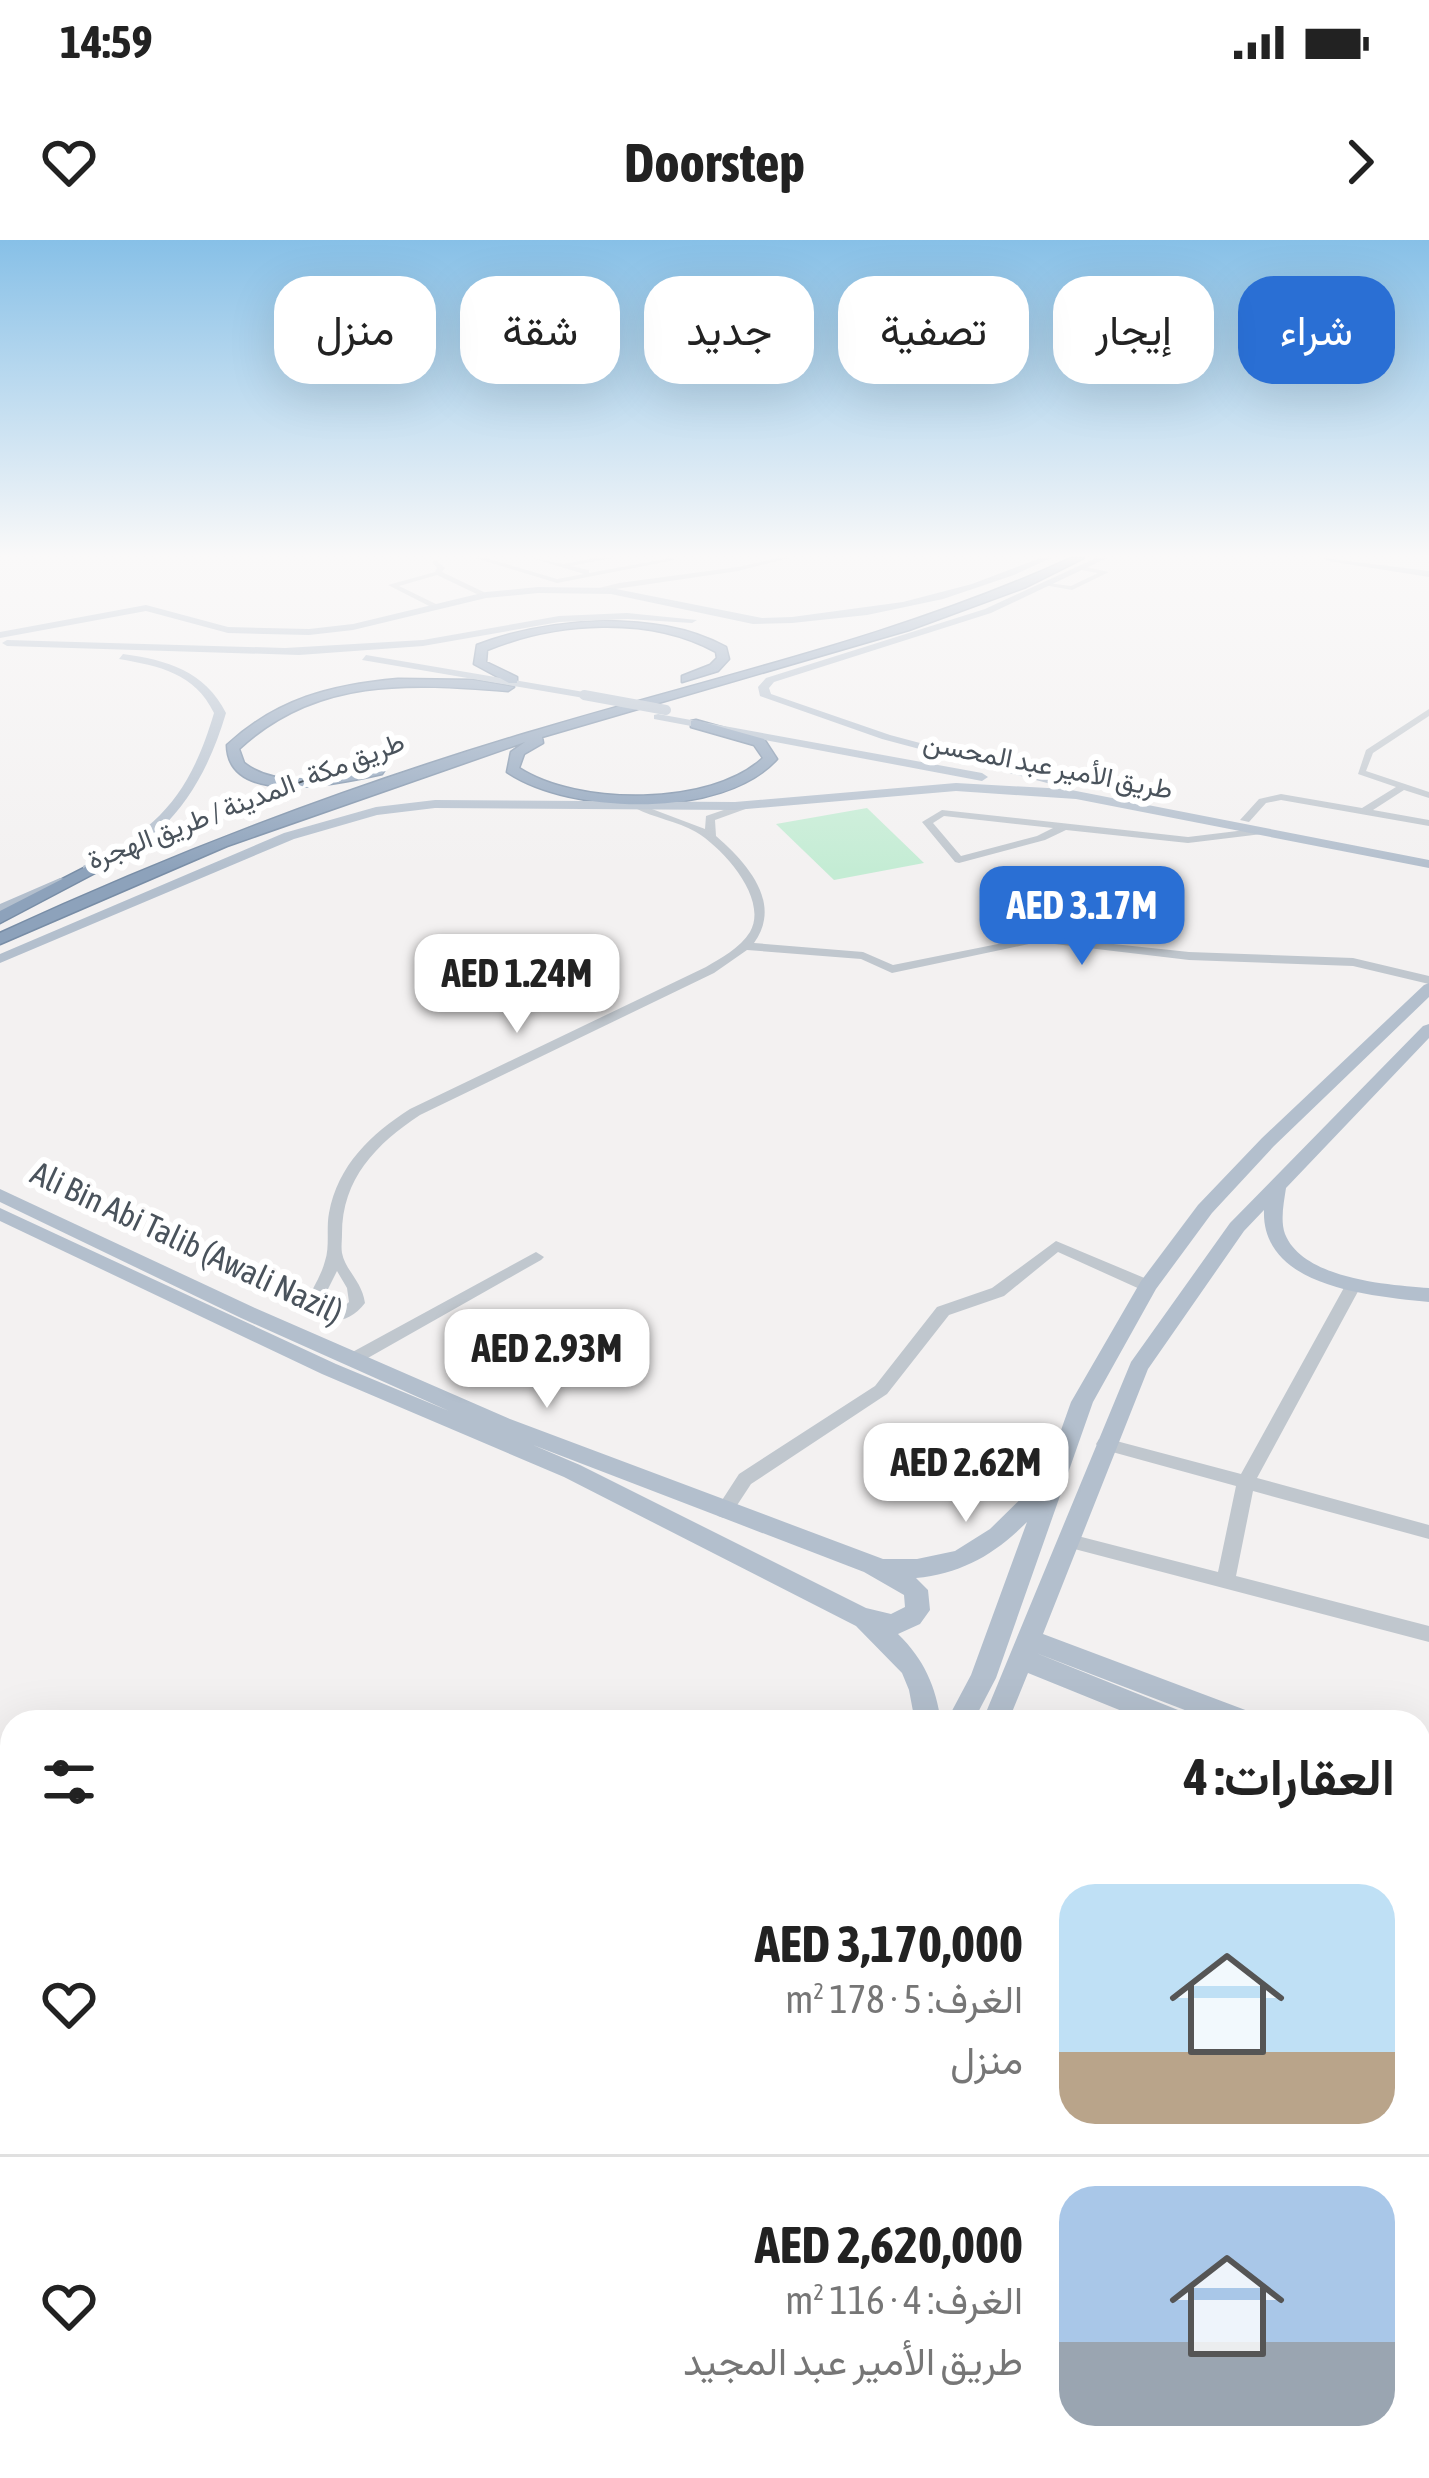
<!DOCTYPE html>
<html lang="ar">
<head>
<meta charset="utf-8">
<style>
	body { margin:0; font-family:"Asap Condensed",Vazirmatn,sans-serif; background:#f2f2f2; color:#222; direction:rtl; height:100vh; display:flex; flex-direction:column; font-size:45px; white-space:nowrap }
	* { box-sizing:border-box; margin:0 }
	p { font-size:39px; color:#767676 }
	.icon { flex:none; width:66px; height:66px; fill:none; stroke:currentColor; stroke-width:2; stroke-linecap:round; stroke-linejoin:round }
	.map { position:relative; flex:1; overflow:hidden; direction:ltr }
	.side { position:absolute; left:0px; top:1470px; width:1431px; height:768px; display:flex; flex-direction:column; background:#fff; border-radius:36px 36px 0 0; box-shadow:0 12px 48px #0002; direction:rtl }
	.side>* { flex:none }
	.top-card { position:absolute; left:36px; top:36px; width:1359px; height:108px; direction:rtl; display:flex; gap:24px }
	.price { position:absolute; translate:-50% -102px; padding:0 27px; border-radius:24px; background:#fff; color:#222; font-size:39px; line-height:78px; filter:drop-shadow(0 3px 6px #0008) }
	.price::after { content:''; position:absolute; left:50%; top:72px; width:36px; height:27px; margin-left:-18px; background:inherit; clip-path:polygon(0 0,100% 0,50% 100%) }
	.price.current { background:#2a6fd4; color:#fff }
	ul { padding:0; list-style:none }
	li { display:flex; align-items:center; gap:36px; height:300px; padding:0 36px }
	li+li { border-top:3px solid #e0e0e0 }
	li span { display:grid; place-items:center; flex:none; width:336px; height:240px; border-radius:36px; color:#555 }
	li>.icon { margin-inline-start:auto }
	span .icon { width:144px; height:144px; fill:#fffc; stroke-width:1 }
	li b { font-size:51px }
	h2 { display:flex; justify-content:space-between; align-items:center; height:144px; padding:0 36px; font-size:51px }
	.chip { padding:0 42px; border-radius:36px; background:#fff; box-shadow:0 12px 48px #0002; font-size:42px; line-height:108px }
	.chip.current { background:#2a6fd4; color:#fff }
	.status { display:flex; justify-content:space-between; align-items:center; height:84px; padding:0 60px; background:#fff; direction:ltr }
	.status svg { height:33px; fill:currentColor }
	header { display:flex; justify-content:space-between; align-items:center; height:156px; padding:0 36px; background:#fff; font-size:54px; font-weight:700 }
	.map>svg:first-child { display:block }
	.medical { fill:#f9e7e4 }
	.green { fill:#c4ecd4 }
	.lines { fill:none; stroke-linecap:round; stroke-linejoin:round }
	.highway-casing { stroke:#788da6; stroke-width:3 }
	.minor { fill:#c0c7ce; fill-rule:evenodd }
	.major { fill:#b3bfcd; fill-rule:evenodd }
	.highway { fill:#8da2bb; fill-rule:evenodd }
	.major-bridge { stroke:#b3bfcd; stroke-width:10 }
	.labels { text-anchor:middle; stroke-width:12; stroke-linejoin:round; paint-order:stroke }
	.far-street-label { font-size:27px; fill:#4a535c; stroke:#fff }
	.street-label { font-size:33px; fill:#4a535c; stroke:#fff }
</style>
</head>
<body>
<div class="status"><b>14:59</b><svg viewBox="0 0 49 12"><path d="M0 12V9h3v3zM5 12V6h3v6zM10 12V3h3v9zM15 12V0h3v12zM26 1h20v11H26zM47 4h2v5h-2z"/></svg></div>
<header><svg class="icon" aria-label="forward" viewBox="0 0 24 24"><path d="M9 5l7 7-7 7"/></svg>Doorstep<svg class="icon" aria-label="heart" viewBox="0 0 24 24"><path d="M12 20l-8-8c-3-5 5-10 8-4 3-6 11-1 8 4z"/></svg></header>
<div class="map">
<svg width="1429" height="2238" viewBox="0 0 1429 2238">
	<rect width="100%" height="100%" fill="#f3f1f1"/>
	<path class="medical" d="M 1419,1630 L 1429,1633 L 1429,2238 L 1346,2238 L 1322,2226 L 1419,2226 Z"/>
	<path class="green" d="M 867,568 L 924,623 L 834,640 L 776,584 Z"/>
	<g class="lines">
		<defs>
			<path id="highway" d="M 1071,318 L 1084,318 L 1026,347 L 909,390 L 542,497 L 543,503 L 524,514 L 519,528 C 577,566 711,567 763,518 L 754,505 L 691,487 L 691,481 L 696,480 L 764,499 L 777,519 C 723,579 571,575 507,532 L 511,512 L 525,502 L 227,606 L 0,704 L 0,693 C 171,614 346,547 527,493 C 709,438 897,398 1071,318 Z
				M 603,381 C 647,382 687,386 726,407 L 729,419 L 718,431 L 682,442 L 682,436 L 710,425 L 717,418 L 716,412 C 649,375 556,382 487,410 L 486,422 L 517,437 L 517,443 L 509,443 L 474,424 L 477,405 C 518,389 559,383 603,381 Z
				M 398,439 L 473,440 L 514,447 L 508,451 C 409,443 316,437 239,509 L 244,523 C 280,551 336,536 377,527 L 384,531 L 382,534 C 343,543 228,569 227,505 C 277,459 331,445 398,439 Z
				M 107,616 L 115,621 L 112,624 L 0,683 L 0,671 Z"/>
		</defs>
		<use href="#highway" class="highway-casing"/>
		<path class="minor" d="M 475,318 L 486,318 L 557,339 L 584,334 L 532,318 L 564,324 L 595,318 L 612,318 L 571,326 L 589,330 L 589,333 L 671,318 L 675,320 L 557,343 Z
			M 778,318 L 789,318 L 738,331 L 595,352 L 591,350 L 619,343 L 738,327 Z
			M 436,320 L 445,328 L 442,332 L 490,355 L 483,357 L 437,335 L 399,346 L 438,365 L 435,369 L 388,345 L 435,332 L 437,328 L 432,322 Z
			M 1081,326 L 1109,332 L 1072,350 L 1044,345 L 1048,343 L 1071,346 L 1098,333 L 1081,330 Z
			M 1429,469 L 1429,476 L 1373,513 L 1366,531 L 1429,552 L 1429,558 L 1404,550 L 1373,570 L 1429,580 L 1429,586 L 1281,560 L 1266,563 L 1249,582 L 1240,580 L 1259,559 L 1281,554 L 1362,568 L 1396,547 L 1358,534 L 1366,510 Z
			M 747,562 L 752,565 L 751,567 L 715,580 L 716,596 C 747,623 783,663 754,703 L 863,712 L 893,725 L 1038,696 L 1189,712 L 1353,718 L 1429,736 L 1429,744 L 1353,726 L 1189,720 L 1038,702 L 892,733 L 861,719 L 747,710 L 714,733 L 420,875 C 376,904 342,939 342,994 C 342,1001 341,1007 342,1013 C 345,1030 362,1041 365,1063 C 350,1083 330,1085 308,1075 L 304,1065 C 311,1051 321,1037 325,1021 C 330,1006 326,989 329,973 C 338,925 371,894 410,869 L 706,727 C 721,718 740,708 750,692 C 769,659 723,608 696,592 C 677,581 654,578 635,568 L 644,566 L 705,589 L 706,576 ZM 337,1031 L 347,1048 L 349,1062 C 341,1070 328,1076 320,1065 Z
			M 942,570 L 1188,597 L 1262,588 L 1267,591 L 1262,594 L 1188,603 L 1066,590 L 1045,600 L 959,623 L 955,622 L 922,582 ZM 944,576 L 1053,588 L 1037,596 L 961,616 L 933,583 Z
			M 1056,1001 L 1154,1042 L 1156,1046 L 1148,1051 L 1142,1050 L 1058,1012 L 1004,1056 L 949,1075 L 887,1154 L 751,1244 L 730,1276 L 724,1278 L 718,1276 L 715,1271 L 739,1234 L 875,1146 L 937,1067 L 992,1048 Z
			M 536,1012 L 544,1017 L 541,1020 L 359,1123 L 353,1125 L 345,1119 L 347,1115 Z
			M 1354,1039 L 1362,1044 L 1257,1238 L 1429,1285 L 1429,1299 L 1253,1251 L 1236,1336 L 1429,1386 L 1429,1402 L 1063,1306 L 1061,1301 L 1063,1296 L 1070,1294 L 1218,1332 L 1236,1246 L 1105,1210 L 1099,1209 L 1096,1204 L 1099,1199 L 1105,1198 L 1241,1234 L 1346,1044 Z
			M 1049,1473 L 1115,1473 L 1122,1476 L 1125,1482 L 1039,1482 L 1042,1476 Z"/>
		<path class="major" d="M 1040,318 L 1051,318 L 1014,335 L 943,359 L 867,375 L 792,383 L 753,384 L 611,354 L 538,353 L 486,358 L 353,390 L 309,395 L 228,393 L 146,371 L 0,398 L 0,392 L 146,365 L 228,387 L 309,389 L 353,384 L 486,352 L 538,347 L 611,348 L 762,378 L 792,377 L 903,362 L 972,344 Z
			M 1096,318 L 1107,318 L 991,373 L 774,442 L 769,448 L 771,454 L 890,495 L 1051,538 L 1051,544 L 882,499 L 760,456 L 758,447 L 766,438 L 985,369 Z
			M 1324,318 L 1429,331 L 1429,337 L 1328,321 Z
			M 627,373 L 697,380 L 692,383 L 627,379 L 559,382 L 423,406 L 299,415 L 7,406 L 2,403 L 7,400 L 285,408 L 423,400 L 559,376 Z
			M 123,414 C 167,420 205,431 226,473 C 204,548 164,606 88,633 L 83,632 L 83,626 C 159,590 190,554 214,473 C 195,433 159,426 119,419 Z
			M 366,415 L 584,452 L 590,455 L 584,458 L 362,420 Z
			M 658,474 L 982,533 L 988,537 L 982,541 L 654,479 L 654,475 Z
			M 956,543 L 1066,549 L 1429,620 L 1429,628 L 1076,559 L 956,551 L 735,570 L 435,568 L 377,575 L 294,599 L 0,723 L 0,714 L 284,593 L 376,567 L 435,560 L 735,562 Z
			M 60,638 L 65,639 L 65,645 L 0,673 L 0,664 Z
			M 1429,743 L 1429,757 L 1274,906 L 1212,973 L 1156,1049 L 1093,1162 L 996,1438 L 973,1482 L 946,1482 L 971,1435 L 1027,1282 C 994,1315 962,1333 916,1338 L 928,1350 L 930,1370 L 920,1384 L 898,1394 C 924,1419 936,1447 941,1482 L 915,1482 L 909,1450 L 902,1433 L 856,1386 L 564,1237 L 322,1134 L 0,981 L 0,968 L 336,1124 L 449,1171 L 241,1078 L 0,962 L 0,949 L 255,1068 L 510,1179 L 883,1319 L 917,1319 L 955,1311 L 990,1289 L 1045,1235 L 1071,1162 L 1141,1041 L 1198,965 L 1262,898 L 1424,745 ZM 533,1205 L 864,1332 L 904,1355 L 905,1367 L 891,1374 L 866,1368 L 580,1225 Z
			M 1429,784 L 1429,798 L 1286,948 C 1284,962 1280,980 1285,994 C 1303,1039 1388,1045 1429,1048 L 1429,1062 C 1372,1056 1261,1048 1264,970 L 1244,991 L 1148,1129 L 1043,1394 L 1256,1474 L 1260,1482 L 1216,1482 L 1036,1413 L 1188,1474 L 1192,1482 L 1149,1482 L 1028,1433 L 1008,1482 L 982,1482 L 1131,1122 L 1230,983 L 1423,786 Z
			M 1419,1521 L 1429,1524 L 1429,1569 L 1419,1566 Z
			M 776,2226 L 814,2226 L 812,2238 L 774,2238 Z
			M 858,2226 L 896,2226 L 894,2238 L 856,2238 Z"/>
		<use href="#highway" class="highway"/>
		<path class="major-bridge" d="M 584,455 L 666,470"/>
	</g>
	<linearGradient id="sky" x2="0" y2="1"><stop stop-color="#87c0e7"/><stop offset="0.5" stop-color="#faf9f9"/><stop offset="1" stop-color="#faf9f9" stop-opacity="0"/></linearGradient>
	<rect width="1429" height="631" fill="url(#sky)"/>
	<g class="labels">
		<g class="far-street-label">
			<text transform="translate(1048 526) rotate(11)" y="9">طريق الأمير عبد المحسن</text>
			<text transform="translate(246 561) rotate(-21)" y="9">طريق مكة - المدينة / طريق الهجرة</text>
		</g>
		<g class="street-label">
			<text transform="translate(187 1002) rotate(25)" y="12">Ali Bin Abi Talib (Awali Nazil)</text>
		</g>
	</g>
</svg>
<b class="price current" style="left:1082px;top:728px">AED 3.17M</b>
<b class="price" style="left:517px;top:796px">AED 1.24M</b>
<b class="price" style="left:547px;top:1171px">AED 2.93M</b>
<b class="price" style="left:966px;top:1285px">AED 2.62M</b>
<div class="top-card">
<a class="chip current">شراء</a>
<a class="chip">إيجار</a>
<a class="chip">تصفية</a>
<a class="chip">جديد</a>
<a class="chip">شقة</a>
<a class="chip">منزل</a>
</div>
<section class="side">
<h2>العقارات: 4<svg class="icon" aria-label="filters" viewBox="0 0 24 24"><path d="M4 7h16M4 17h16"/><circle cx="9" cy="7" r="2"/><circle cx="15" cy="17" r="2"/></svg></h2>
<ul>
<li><span style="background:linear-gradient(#bfe0f5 70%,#b9a48a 0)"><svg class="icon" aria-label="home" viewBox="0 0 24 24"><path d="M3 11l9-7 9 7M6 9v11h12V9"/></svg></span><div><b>AED 3,170,000</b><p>الغرف: 5 · 178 m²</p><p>منزل</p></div><svg class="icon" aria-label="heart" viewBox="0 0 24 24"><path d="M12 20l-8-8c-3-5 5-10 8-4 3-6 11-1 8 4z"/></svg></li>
<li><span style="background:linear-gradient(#a9c7e8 65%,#9aa5b1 0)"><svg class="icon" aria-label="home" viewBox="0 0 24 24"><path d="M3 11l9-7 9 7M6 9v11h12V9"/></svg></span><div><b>AED 2,620,000</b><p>الغرف: 4 · 116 m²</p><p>طريق الأمير عبد المجيد</p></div><svg class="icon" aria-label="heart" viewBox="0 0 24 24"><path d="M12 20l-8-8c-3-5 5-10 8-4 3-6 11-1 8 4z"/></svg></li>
</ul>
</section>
</div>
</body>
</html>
